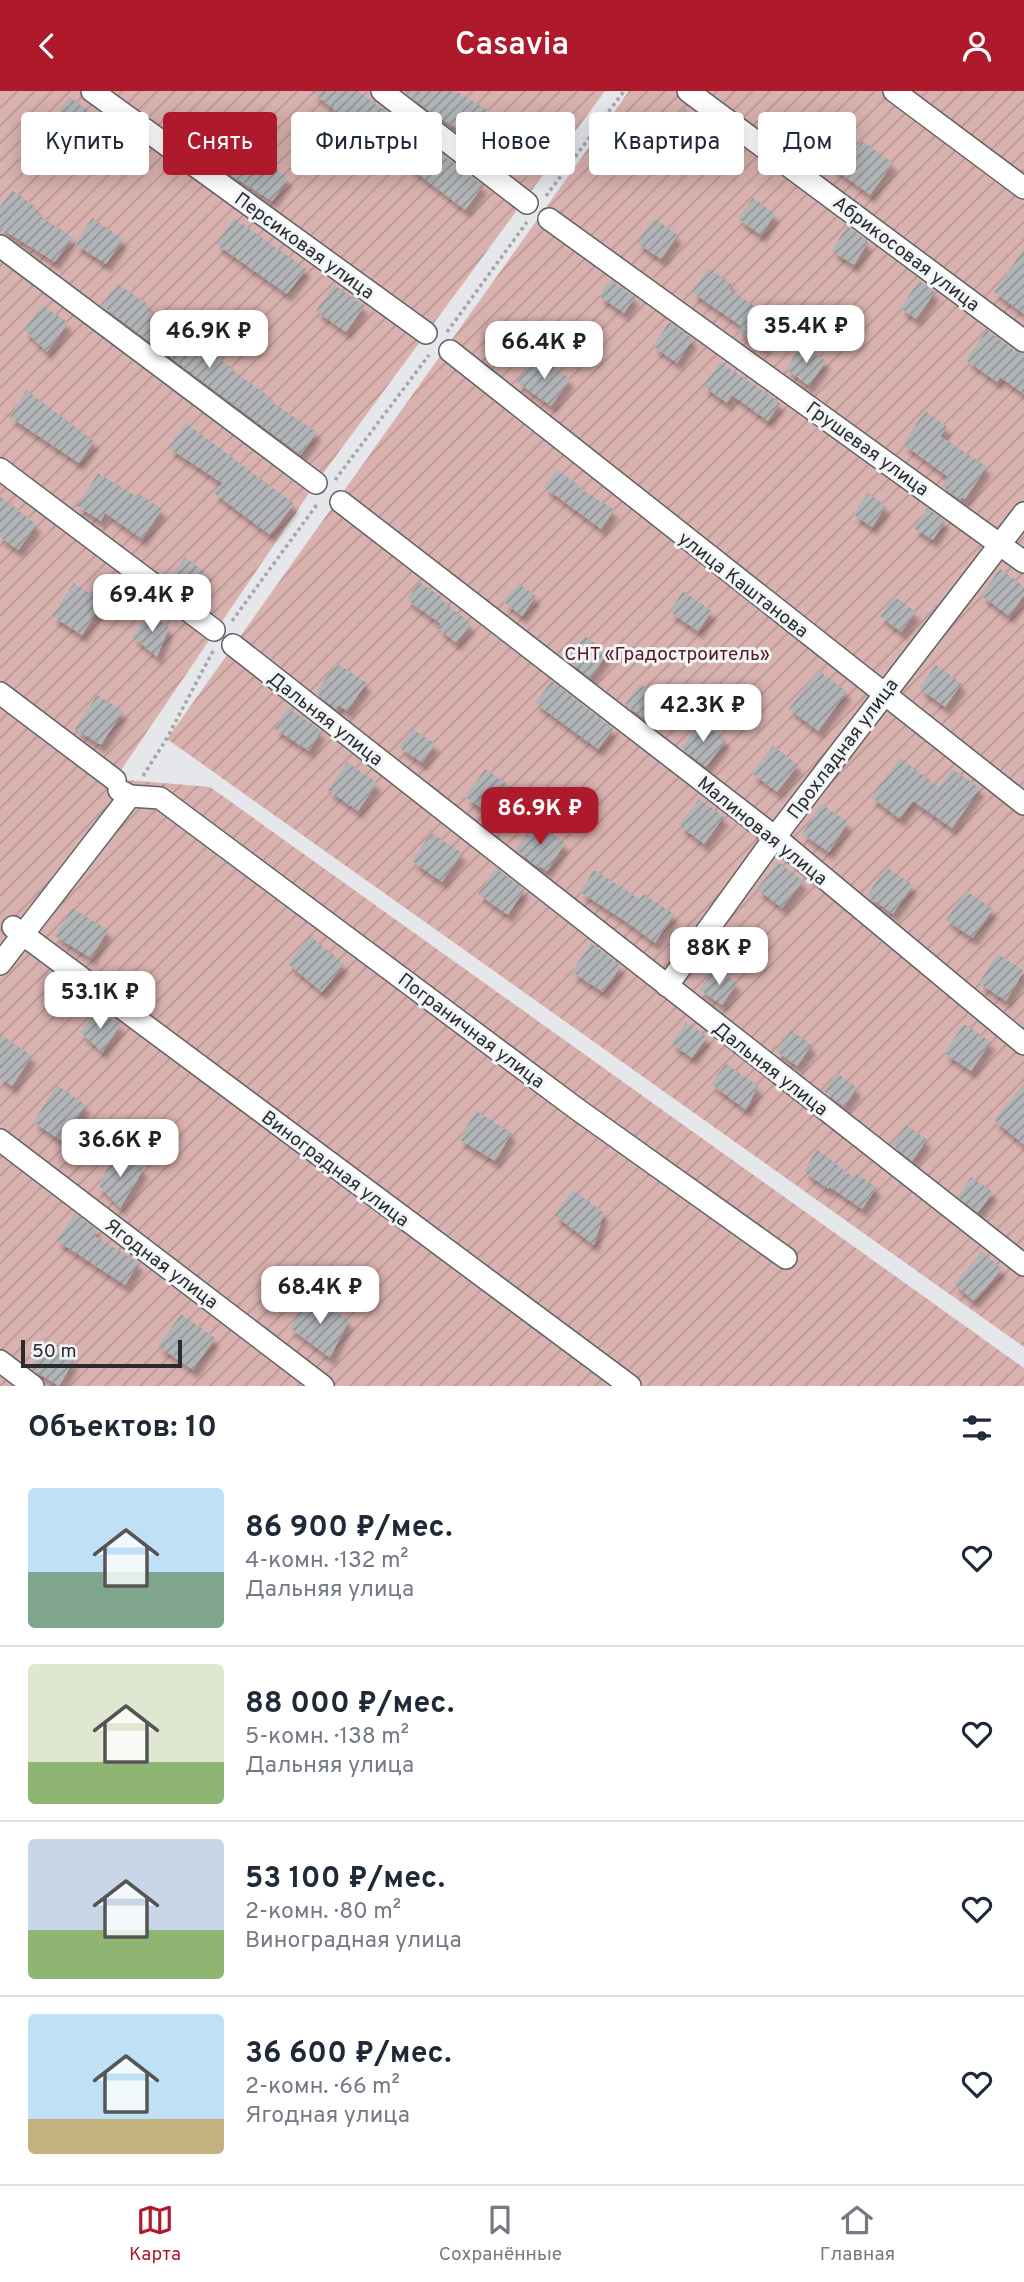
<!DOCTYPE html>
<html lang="ru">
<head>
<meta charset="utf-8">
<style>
	body { margin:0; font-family:Overpass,sans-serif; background:#f2f2f3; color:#1f2937; height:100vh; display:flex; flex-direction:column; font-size:26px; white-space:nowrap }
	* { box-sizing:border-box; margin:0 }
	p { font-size:23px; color:#747a83 }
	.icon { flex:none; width:38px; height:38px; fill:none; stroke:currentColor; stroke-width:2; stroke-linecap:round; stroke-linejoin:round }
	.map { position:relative; height:1295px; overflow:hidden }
	.drawer { display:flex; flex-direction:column; background:#fff; flex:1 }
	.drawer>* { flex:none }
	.banner { position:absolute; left:21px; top:21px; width:984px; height:63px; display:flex; gap:14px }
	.scale { position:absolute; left:21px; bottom:18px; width:161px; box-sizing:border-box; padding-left:7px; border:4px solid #2a2b2c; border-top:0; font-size:19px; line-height:24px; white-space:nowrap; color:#2a2b2c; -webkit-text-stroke:5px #f2f5f8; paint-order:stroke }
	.price { position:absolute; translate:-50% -60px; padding:0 16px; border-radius:14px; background:#fff; color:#222; font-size:23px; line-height:46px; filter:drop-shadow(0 2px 4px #0008) }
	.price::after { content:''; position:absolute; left:50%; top:42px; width:21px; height:16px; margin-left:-10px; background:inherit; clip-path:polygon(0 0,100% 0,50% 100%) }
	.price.current { background:#ae1a2c; color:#fff }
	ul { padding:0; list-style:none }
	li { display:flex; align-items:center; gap:21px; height:175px; padding:0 28px }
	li+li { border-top:2px solid #e0e1e3 }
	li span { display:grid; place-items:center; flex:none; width:196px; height:140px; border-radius:7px; color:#555 }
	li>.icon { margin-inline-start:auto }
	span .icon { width:84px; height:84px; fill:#fffc; stroke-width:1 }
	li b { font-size:30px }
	h2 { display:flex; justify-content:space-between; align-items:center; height:84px; padding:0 28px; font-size:30px }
	.pill { padding:0 24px; border-radius:7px; background:#fff; box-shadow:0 4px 18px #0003; font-size:24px; line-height:63px }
	.pill.current { background:#ae1a2c; color:#fff }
	header { display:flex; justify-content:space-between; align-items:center; height:91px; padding:0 28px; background:#ae1a2c; color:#fff; font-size:32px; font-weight:600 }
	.menu { display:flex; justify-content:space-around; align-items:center; height:98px; border-top:2px solid #e0e1e3; background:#fff; font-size:19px; color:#747a83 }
	.menu a { display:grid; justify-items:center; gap:4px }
	.menu .current { color:#ae1a2c }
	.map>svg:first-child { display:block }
	.garden { fill:url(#garden-furrows) }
	.building { fill:url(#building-hatch); filter:url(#shadow) }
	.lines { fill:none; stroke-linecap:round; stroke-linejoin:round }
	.minor-casing { stroke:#606265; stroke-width:24 }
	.path { stroke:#a5a6a9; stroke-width:3.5; stroke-dasharray:3.5 3.5; stroke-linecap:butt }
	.minor { stroke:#fff; stroke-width:21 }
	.labels { text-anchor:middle; stroke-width:6; stroke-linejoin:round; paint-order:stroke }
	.street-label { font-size:19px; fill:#2a2b2c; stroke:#f2f5f8 }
	.park-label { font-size:19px; fill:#58181b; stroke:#f2f5f8 }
</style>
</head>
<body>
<header><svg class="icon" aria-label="back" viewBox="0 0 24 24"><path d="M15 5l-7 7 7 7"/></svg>Casavia<svg class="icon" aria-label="person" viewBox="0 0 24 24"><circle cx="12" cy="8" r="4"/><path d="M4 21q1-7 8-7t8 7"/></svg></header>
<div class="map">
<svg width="1024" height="1295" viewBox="0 0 1024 1295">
	<defs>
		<pattern id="garden-furrows" width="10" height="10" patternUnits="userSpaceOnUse" patternTransform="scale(1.75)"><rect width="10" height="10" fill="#d9b1ae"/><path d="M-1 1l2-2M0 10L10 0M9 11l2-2" fill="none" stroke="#ba9896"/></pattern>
		<pattern id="building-hatch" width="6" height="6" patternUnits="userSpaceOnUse" patternTransform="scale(1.75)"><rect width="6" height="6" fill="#b2b5b8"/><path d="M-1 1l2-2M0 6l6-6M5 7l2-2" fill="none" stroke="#919396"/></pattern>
		<filter id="shadow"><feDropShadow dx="4.5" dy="8" stdDeviation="2" flood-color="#0004"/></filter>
	</defs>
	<rect width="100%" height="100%" fill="#e5e7eb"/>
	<path class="garden" d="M 0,0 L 605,0 L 316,392 L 115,688 L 210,696 L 1024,1277 L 1024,1295 L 0,1295 Z
		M 629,0 L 1024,0 L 1024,1256 L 167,648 Z"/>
	<path class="building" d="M 311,0 L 358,0 L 483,95 L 465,119 L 392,63 L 391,65 Z
		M 403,0 L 456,0 L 515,36 L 524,21 L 548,37 L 527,69 L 489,29 L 477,50 L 432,22 Z
		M 70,6 L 100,29 L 81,54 L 51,30 Z
		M 685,18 L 708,34 L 693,55 L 670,39 Z
		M 806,34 L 851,66 L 862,50 L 893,72 L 870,104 L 818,66 L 815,71 L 792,55 Z
		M 227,51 L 261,71 L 263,69 L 288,87 L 272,110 L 229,83 L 216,69 Z
		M 12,99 L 37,117 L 34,121 L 72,146 L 55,171 L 0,137 L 0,116 Z
		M 753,107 L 775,123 L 761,144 L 738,128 Z
		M 92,127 L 123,148 L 106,173 L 75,153 Z
		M 234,127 L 306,178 L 287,203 L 216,153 Z
		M 654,127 L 678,144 L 661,168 L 637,152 Z
		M 847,135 L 868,151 L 854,174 L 832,160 Z
		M 1024,158 L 1024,223 L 994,201 Z
		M 708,177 L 732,193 L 729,198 L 779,232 L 762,256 L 738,240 L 741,235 L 692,201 Z
		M 610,189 L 635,206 L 624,222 L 599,205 Z
		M 919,190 L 935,201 L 916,228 L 900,217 Z
		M 117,193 L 149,214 L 146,218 L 235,279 L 233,281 L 269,305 L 267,308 L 317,341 L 301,364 L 102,215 Z
		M 334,194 L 364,215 L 346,241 L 316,220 Z
		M 42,214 L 68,232 L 47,261 L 24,239 Z
		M 669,231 L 693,248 L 677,272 L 653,255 Z
		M 987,239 L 1016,261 L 1024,263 L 1024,303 L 1000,286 L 997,291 L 966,269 Z
		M 802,254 L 826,270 L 809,295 L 786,278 Z
		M 536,264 L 570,288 L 551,315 L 517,291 Z
		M 720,271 L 780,312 L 768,330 L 732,304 L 727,312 L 703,295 Z
		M 26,299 L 94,350 L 79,372 L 10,326 Z
		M 925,320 L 947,336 L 940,345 L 987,376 L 965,408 L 962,406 L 960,409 L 942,395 L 948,386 L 903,353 Z
		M 186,332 L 294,413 L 270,444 L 214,402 L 222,392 L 169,357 Z
		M 557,379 L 580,395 L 578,396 L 614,419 L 601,438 L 544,396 Z
		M 98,382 L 139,407 L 141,404 L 162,418 L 142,448 L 105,422 L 101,430 L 77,415 Z
		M 868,402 L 886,415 L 872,436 L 853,423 Z
		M 0,405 L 37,434 L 18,459 L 0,446 Z
		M 927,417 L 945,430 L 933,449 L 914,437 Z
		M 185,466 L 206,482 L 192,501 L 171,485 Z
		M 1000,478 L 1024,496 L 1024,504 L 1009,525 L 981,504 Z
		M 419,491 L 442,507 L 441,509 L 471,533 L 456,552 L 438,537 L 441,533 L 407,509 Z
		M 74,492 L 103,511 L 82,544 L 52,525 Z
		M 518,492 L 536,505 L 522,525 L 504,511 Z
		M 683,500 L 712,520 L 698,540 L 670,521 Z
		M 894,505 L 916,521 L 901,541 L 880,525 Z
		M 151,522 L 169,537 L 157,566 L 132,545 Z
		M 585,545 L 608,562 L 590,587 L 568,569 Z
		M 336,572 L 367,592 L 347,620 L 338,614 L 336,618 L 316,602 Z
		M 936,574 L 962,593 L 945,616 L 919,597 Z
		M 818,579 L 847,601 L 818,640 L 789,618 Z
		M 552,590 L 613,638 L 598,658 L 535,612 Z
		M 640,593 L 660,608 L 645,628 L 625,613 Z
		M 97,604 L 123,620 L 101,654 L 75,638 Z
		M 288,617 L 321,640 L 309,660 L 275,638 Z
		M 701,630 L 726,649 L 706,676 L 681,657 Z
		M 413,638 L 435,653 L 422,672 L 399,656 Z
		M 773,655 L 798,674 L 777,701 L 752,682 Z
		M 900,667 L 939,696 L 952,678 L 980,697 L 952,737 L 913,710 L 900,728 L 871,706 Z
		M 347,671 L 377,692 L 358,720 L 328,699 Z
		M 485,678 L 515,699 L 496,727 L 465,706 Z
		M 699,708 L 724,726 L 704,753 L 679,734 Z
		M 821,713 L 848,731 L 829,761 L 802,743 Z
		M 535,731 L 565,752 L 547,780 L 540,775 L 539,777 L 516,759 Z
		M 431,742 L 462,762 L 442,791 L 412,770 Z
		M 778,771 L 803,790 L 782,817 L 757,798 Z
		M 886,776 L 913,794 L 893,823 L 867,805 Z
		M 496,777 L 524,799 L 508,824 L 478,803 Z
		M 594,779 L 640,808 L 643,803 L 674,823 L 655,852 L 625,830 L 580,801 Z
		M 966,800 L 993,818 L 973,847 L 946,829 Z
		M 72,817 L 108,839 L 91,867 L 55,845 Z
		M 310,845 L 344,873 L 322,901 L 288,873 Z
		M 591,852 L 621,875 L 603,901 L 572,881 Z
		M 998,863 L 1024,880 L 1006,910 L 979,892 Z
		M 715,877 L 737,892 L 722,914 L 700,899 Z
		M 97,921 L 121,933 L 102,961 L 80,941 Z
		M 686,931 L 707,946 L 692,967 L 671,952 Z
		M 964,933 L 991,951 L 971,980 L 944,962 Z
		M 791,939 L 812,954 L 797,975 L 776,960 Z
		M 0,943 L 32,965 L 12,995 L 0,987 Z
		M 726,973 L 758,995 L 746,1019 L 711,993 Z
		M 837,982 L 857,997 L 844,1016 L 824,1000 Z
		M 1024,993 L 1024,1054 L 994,1029 Z
		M 57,994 L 86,1014 L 62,1050 L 33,1031 Z
		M 476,1020 L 512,1042 L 495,1070 L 459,1048 Z
		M 906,1034 L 927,1049 L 912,1070 L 892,1054 Z
		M 817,1058 L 853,1086 L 856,1082 L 877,1097 L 862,1118 L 830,1096 L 828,1098 L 804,1080 Z
		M 117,1061 L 144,1078 L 120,1117 L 98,1094 Z
		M 971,1086 L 993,1101 L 978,1122 L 958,1106 Z
		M 573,1099 L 604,1122 L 594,1154 L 554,1124 Z
		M 75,1123 L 97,1139 L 93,1144 L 139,1172 L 125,1194 L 56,1149 Z
		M 982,1161 L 1002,1178 L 974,1210 L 954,1193 Z
		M 309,1204 L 349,1229 L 330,1267 L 290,1237 Z
		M 181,1223 L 215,1247 L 193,1279 L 158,1255 Z
		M 46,1253 L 74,1270 L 59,1295 L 30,1277 Z"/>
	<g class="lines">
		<defs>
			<path id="minor" d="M 92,0 L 426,242
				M 382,0 L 527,112
				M 688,0 L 1024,250
				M 894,0 L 1024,97
				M 549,128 L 1024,471
				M 0,155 L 316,392
				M 450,260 L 1024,713
				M 0,378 L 214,539
				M 341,411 L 775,746 L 1024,953
				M 233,554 L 1024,1174
				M 0,602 L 115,689
				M 119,699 L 130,705 L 160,707 L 577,1018 L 786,1167
				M 13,836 L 630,1295
				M 0,873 L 130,705
				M 667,895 L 775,746 L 1024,422
				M 0,1049 L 323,1295
				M 0,1270 L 33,1295"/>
		</defs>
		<use href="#minor" class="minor-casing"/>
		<path class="path" d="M 546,105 L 624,0
			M 447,241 L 527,131
			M 335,389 L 429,264
			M 232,530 L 318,412
			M 143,685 L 167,647 L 213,560"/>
		<use href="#minor" class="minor"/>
	</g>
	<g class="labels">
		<g class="street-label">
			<text transform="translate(305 154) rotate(36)" y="7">Персиковая улица</text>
			<text transform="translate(907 162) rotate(37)" y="7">Абрикосовая улица</text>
			<text transform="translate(868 357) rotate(36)" y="7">Грушевая улица</text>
			<text transform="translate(744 493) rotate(38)" y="7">улица Каштанова</text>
			<text transform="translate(326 627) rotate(38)" y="7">Дальняя улица</text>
			<text transform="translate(842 657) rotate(-53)" y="7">Прохладная улица</text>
			<text transform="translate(763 739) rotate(39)" y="7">Малиновая улица</text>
			<text transform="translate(472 939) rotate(37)" y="7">Пограничная улица</text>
			<text transform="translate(771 977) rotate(38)" y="7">Дальняя улица</text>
			<text transform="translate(336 1077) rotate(37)" y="7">Виноградная улица</text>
			<text transform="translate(162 1172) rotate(37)" y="7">Ягодная улица</text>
		</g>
		<g class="park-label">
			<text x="667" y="569">СНТ «Градостроитель»</text>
		</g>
	</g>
</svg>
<div class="scale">50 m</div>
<b class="price" style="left:806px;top:274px">35.4K ₽</b>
<b class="price" style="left:209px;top:279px">46.9K ₽</b>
<b class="price" style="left:544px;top:290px">66.4K ₽</b>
<b class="price" style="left:152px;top:543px">69.4K ₽</b>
<b class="price" style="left:703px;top:653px">42.3K ₽</b>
<b class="price current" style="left:540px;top:756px">86.9K ₽</b>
<b class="price" style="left:719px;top:896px">88K ₽</b>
<b class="price" style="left:100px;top:940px">53.1K ₽</b>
<b class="price" style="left:120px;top:1088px">36.6K ₽</b>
<b class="price" style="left:320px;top:1235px">68.4K ₽</b>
<div class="banner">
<a class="pill">Купить</a>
<a class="pill current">Снять</a>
<a class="pill">Фильтры</a>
<a class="pill">Новое</a>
<a class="pill">Квартира</a>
<a class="pill">Дом</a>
</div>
</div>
<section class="drawer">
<h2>Объектов: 10<svg class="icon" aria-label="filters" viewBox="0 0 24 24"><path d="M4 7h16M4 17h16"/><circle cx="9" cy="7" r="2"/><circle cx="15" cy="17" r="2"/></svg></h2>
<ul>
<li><span style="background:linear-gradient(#bfe0f5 60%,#7fa58c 0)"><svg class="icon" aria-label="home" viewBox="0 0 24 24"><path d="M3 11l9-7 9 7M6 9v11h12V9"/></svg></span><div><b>86 900 ₽/мес.</b><p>4-комн. · 132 m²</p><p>Дальняя улица</p></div><svg class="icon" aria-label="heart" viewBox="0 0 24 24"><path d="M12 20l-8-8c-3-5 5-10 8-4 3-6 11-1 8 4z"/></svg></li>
<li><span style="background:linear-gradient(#dfe7d0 70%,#8fb573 0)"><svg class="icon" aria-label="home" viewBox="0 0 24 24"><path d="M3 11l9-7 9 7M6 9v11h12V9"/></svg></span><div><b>88 000 ₽/мес.</b><p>5-комн. · 138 m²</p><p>Дальняя улица</p></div><svg class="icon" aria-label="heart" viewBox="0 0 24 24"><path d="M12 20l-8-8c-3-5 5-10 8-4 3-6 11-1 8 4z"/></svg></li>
<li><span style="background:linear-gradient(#c9d6e8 65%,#8fb573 0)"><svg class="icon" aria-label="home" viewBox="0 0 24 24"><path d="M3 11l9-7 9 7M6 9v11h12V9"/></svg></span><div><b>53 100 ₽/мес.</b><p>2-комн. · 80 m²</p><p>Виноградная улица</p></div><svg class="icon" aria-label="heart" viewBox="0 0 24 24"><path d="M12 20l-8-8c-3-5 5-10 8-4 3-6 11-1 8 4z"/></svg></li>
<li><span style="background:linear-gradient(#bfe0f5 75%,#c2b280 0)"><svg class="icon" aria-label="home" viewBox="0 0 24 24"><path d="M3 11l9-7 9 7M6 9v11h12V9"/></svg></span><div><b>36 600 ₽/мес.</b><p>2-комн. · 66 m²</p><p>Ягодная улица</p></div><svg class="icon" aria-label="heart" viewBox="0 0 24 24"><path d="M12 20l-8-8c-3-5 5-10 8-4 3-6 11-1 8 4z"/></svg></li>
</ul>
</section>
<nav class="menu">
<a class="current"><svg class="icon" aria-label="map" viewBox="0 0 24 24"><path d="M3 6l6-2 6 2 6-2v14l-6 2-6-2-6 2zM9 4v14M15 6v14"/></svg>Карта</a>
<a><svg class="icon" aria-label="saved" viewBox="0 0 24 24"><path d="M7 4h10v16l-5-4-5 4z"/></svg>Сохранённые</a>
<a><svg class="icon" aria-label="home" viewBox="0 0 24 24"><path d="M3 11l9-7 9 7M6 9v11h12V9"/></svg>Главная</a>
</nav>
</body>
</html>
